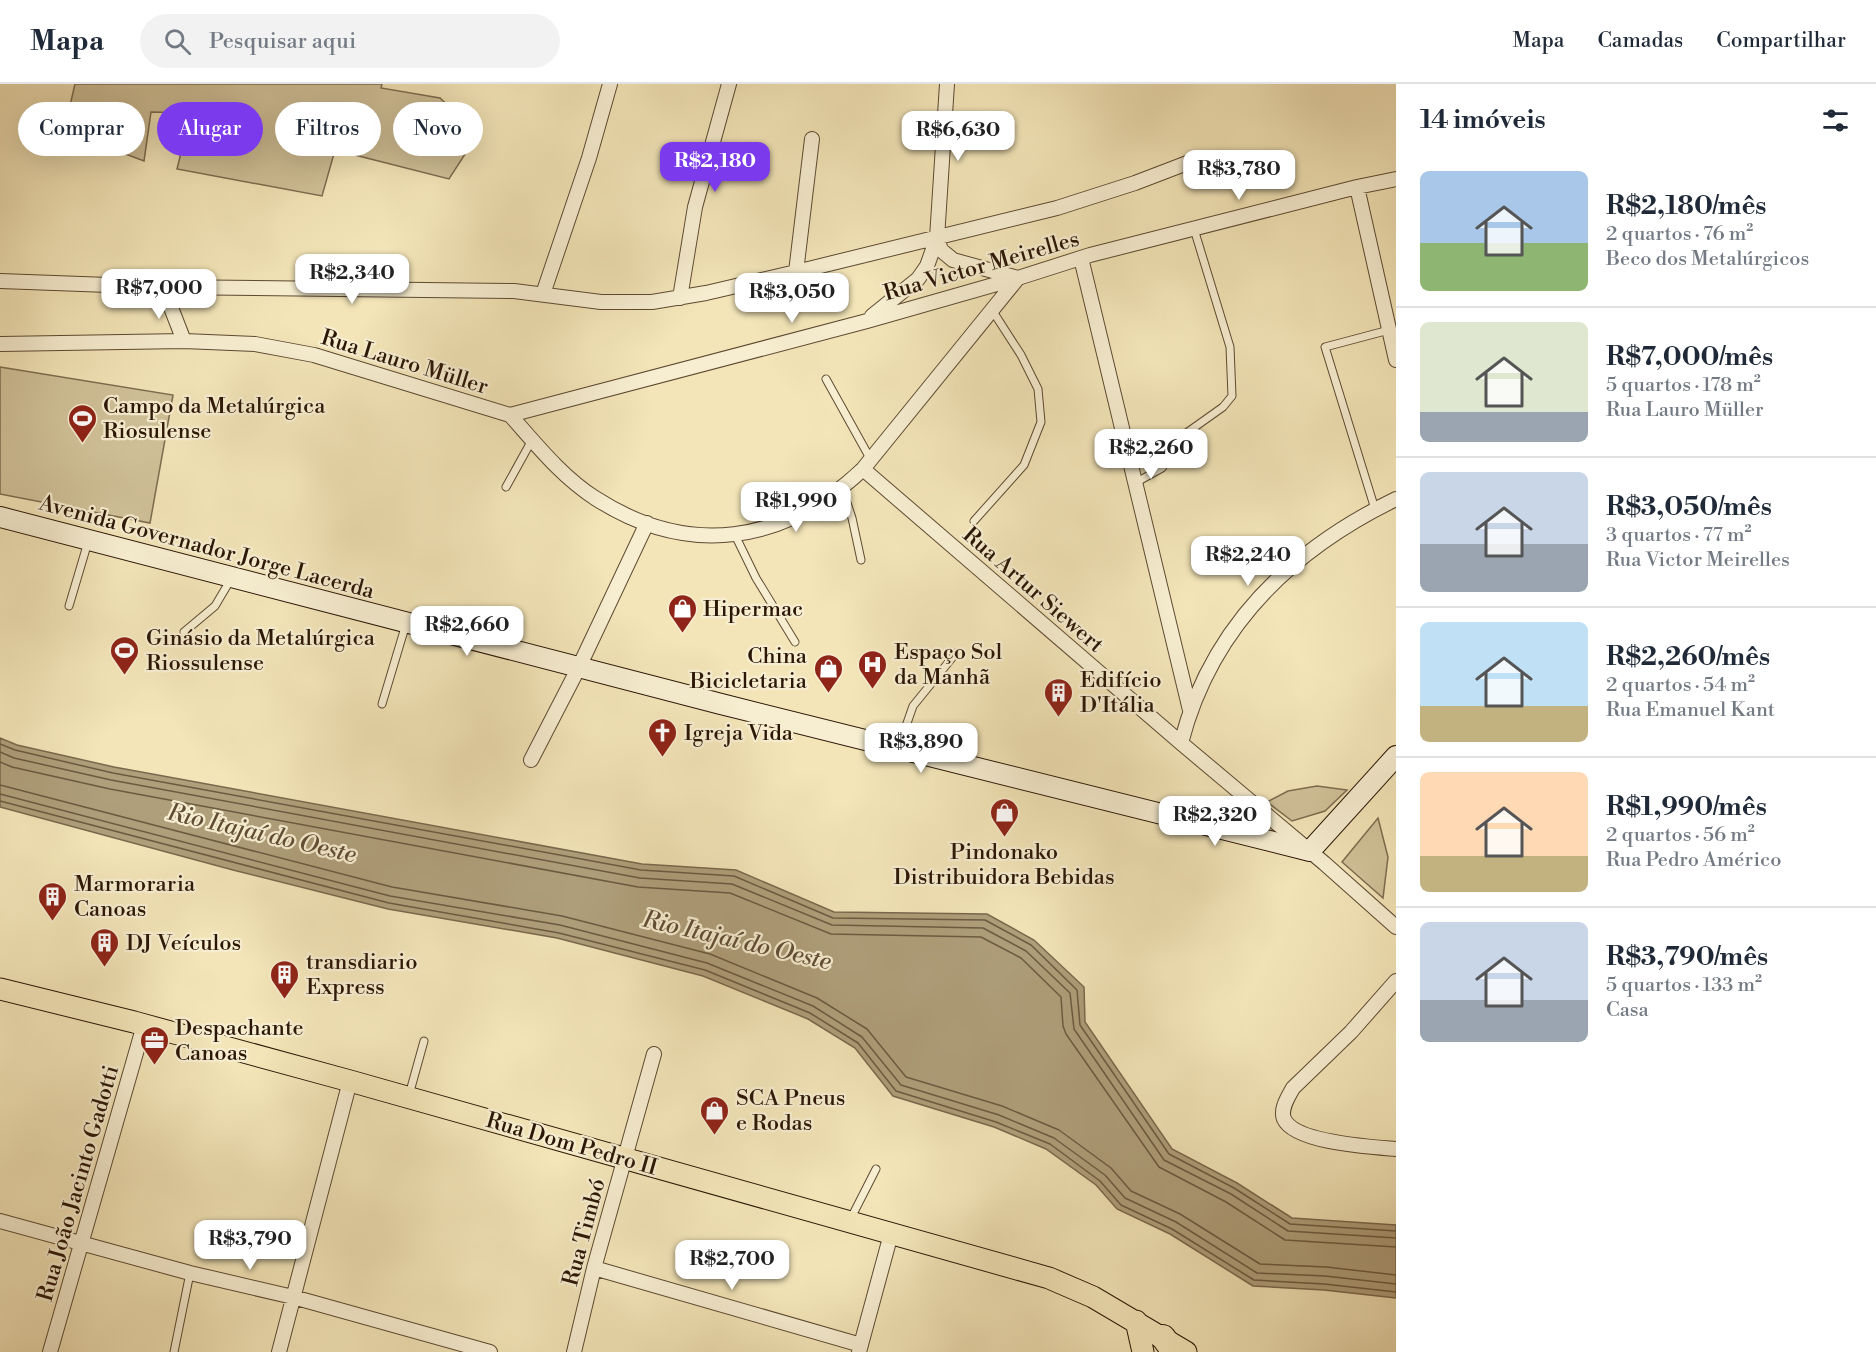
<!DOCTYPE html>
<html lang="pt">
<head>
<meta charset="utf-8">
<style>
	body { margin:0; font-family:"Libre Bodoni",serif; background:#f2f2f3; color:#1f2937; height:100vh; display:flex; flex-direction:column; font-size:22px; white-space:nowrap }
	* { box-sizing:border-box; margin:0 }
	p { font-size:20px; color:#747a83 }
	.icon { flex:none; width:33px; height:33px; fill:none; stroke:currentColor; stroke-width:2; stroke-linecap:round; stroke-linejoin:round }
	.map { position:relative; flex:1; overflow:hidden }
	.panel { display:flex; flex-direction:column; background:#fff; width:480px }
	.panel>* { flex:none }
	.hud { position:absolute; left:18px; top:18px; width:570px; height:54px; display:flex; gap:12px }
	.price { position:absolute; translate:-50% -51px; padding:0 14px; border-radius:12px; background:#fff; color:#222; font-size:20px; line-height:39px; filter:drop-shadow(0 2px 3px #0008) }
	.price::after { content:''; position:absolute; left:50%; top:36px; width:18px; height:14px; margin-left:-9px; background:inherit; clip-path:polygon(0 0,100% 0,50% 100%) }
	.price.selected { background:#7c3aed; color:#fff }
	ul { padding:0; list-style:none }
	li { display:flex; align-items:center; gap:18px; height:150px; padding:0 24px }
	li+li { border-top:2px solid #e0e1e3 }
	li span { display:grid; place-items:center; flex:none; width:168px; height:120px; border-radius:9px; color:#555 }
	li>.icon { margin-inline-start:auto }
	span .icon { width:72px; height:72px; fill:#fffc; stroke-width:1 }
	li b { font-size:26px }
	h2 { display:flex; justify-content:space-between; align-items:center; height:72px; padding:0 24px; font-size:26px }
	.chip { padding:0 21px; border-radius:27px; background:#fff; box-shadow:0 6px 24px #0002; font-size:21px; line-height:54px }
	.chip.selected { background:#7c3aed; color:#fff }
	header { display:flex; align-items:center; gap:36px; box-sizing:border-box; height:84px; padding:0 30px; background:#fff; border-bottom:2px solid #e0e1e3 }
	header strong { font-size:28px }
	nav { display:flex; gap:33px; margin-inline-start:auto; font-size:21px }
	.search { width:420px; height:54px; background:#f2f2f3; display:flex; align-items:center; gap:15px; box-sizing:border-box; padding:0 21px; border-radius:33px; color:#747a83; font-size:22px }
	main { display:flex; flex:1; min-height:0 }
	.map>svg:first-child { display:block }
	.green { fill:#d1c29a; stroke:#7e6c50; stroke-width:1.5 }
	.water { fill:#af9f7b; stroke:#7a684c; stroke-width:1.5 }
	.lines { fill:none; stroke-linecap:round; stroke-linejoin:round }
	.shore { stroke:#6d5a40; stroke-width:1.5 }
	.lane-casing { stroke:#5d4a32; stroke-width:9 }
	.street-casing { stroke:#5d4a32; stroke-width:16 }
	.secondary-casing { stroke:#2b1606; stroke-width:22 }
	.primary-casing { stroke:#2b1606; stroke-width:23 }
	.highway-casing { stroke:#2b1606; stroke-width:26 }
	.lane { stroke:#f7eed1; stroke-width:7 }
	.street { stroke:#f7eed1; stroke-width:14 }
	.secondary { stroke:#f7eed1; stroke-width:20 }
	.primary { stroke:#f3e5b8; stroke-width:21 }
	.highway { stroke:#f3e5b8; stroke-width:24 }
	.labels { text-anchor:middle; stroke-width:4.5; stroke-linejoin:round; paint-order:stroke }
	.street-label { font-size:22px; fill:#2b1606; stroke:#f7eed1 }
	.poi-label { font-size:22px; fill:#2b1606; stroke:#f7eed1; text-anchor:start }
	.water-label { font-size:24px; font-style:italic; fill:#604d35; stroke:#f7eed1 }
</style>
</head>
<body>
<header>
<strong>Mapa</strong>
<div class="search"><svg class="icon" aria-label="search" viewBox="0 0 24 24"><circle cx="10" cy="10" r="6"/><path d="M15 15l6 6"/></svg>Pesquisar aqui</div>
<nav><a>Mapa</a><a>Camadas</a><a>Compartilhar</a></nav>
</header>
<main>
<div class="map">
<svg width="1396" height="1268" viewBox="0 0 1396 1268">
	<rect width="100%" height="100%" fill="#f3e5b8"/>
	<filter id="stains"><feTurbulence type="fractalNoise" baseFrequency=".00333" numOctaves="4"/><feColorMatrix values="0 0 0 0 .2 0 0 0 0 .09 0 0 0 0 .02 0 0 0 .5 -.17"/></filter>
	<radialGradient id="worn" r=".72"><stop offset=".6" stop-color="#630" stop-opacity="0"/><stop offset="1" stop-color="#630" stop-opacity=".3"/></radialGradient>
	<path class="green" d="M 75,0 L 382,0 L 381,4 L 440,14 L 478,50 L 449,95 L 335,66 L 322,112 L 177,85 L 191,29 L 151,28 L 144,77 L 64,47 Z
		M 0,283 L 173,311 L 150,439 L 0,410 Z
		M 1317,702 L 1347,706 L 1325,727 L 1292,737 L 1267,718 L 1288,707 Z
		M 1378,734 L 1388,773 L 1383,814 L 1342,778 Z"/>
	<path class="water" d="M 0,654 L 17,661 L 114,683 L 642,780 L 736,786 L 834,828 L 987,830 L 1034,856 L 1084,903 L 1085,938 L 1172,1065 L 1237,1099 L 1292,1134 L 1396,1141 L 1396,1214 L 1324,1206 L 1253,1202 L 1170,1150 L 1117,1125 L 1096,1101 L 1046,1065 L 994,1043 L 893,1012 L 855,964 L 808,935 L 703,892 L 557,854 L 388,825 L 233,786 L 0,723 Z"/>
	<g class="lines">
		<path class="shore" d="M 0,660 L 15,666 L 113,689 L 641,786 L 734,792 L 833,834 L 985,836 L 1031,861 L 1077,906 L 1080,941 L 1169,1070 L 1234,1104 L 1290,1140 L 1396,1147
			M 0,668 L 14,674 L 111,696 L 640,794 L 732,800 L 832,841 L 983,844 L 1026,867 L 1070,909 L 1074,945 L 1164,1076 L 1231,1110 L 1288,1147 L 1396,1154
			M 0,678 L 12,683 L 110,705 L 638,803 L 730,809 L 831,850 L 981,853 L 1021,874 L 1061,913 L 1063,942 L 1066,950 L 1159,1083 L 1226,1118 L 1285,1156 L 1396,1163
			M 0,701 L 392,803 L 562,832 L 710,870 L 817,914 L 867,945 L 906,993 L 1002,1022 L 1059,1046 L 1111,1084 L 1131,1107 L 1180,1130 L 1260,1180 L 1326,1183 L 1396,1191
			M 0,710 L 390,812 L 560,841 L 707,879 L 813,922 L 862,953 L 901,1001 L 999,1031 L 1054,1054 L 1105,1091 L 1125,1114 L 1176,1138 L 1257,1189 L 1325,1192 L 1396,1200
			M 0,717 L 389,819 L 559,849 L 705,886 L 810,929 L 858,959 L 896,1007 L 996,1038 L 1050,1060 L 1100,1097 L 1121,1121 L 1172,1145 L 1254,1196 L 1324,1200 L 1396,1208"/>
		<defs>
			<path id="lane" d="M 826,295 L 871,376
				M 1135,399 L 1162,384 L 1185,350 L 1223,323 L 1232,312 L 1230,263 L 1194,145
				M 506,403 L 532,356
				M 842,404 L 852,434 L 861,476
				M 1375,425 L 1325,263 L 1389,246
				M 974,437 L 1024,381 L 1041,338 L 1038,305 L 1021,271 L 992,226
				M 735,451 L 756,494 L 795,558
				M 69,522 L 88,458
				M 184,548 L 215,522 L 231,495
				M 382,620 L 406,540
				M 899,662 L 913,622 L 956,569
				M 409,1011 L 424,957
				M 850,1136 L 876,1085
				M 174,1268 L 190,1189"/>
			<path id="street" d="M 1357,103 L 1396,276
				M 1081,174 L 1190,626
				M 796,188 L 812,55
				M 0,197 L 163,203 L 514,207 L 601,218 L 652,218 L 706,209 L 796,188 L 1057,124 L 1135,99 L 1195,76
				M 163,203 L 184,257
				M 543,210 L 589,74 L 610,0
				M 680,214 L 695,123 L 729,0
				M 872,232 L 918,195 L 927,182 L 937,154 L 947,0
				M 0,260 L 184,257 L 255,260 L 314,271 L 510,331
				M 510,331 L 867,237 L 1018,194 L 1090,171 L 1357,103 L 1396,95
				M 510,331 C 536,360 561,392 595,414 C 688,474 784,460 863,385 L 1018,194 L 953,176 L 941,166 L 937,154
				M 863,385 L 1181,659 L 1324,779 L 1396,843
				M 1181,659 C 1211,543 1291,466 1396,415
				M 531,676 L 579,583 L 647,439
				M 1396,897 L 1351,948 L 1293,1004 C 1288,1013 1280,1025 1284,1035 C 1295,1059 1372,1063 1396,1065
				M 0,1137 L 190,1189 L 293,1213 L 490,1268
				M 594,1184 L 861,1261
				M 50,1268 L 144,941
				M 279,1268 L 350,997
				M 574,1268 L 594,1184 L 654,970
				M 859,1268 L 891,1150"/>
			<path id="secondary" d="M 0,433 L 721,620 L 1310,767 L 1396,672"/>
			<path id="primary" d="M 0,905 L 134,938 L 350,997 L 1049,1194 L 1093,1213 L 1186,1268
				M 1136,1237 L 1143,1268"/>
			<path id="highway" d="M 1163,1253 L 1174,1268"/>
		</defs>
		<use href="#lane" class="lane-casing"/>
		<use href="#street" class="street-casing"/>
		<use href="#secondary" class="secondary-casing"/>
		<use href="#primary" class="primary-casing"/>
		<use href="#highway" class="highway-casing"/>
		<use href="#lane" class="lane"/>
		<use href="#street" class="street"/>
		<use href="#secondary" class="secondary"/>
		<use href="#primary" class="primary"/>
		<use href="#highway" class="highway"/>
	</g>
	<defs>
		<symbol id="stadium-pin" viewBox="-11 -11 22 30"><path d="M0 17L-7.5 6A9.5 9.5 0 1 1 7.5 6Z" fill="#8f2418" stroke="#f7eed1"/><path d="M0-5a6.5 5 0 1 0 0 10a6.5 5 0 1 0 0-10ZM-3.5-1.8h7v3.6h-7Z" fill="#fff"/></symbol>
		<symbol id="shop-pin" viewBox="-11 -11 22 30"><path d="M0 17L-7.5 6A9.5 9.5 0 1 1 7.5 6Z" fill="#8f2418" stroke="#f7eed1"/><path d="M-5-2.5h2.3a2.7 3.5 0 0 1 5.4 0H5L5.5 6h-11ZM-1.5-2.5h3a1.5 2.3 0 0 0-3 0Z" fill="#fff"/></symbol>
		<symbol id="hospital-pin" viewBox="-11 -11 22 30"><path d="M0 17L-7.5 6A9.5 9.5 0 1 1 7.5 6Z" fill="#8f2418" stroke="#f7eed1"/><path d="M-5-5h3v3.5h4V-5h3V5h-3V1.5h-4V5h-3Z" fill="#fff"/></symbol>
		<symbol id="building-pin" viewBox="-11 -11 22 30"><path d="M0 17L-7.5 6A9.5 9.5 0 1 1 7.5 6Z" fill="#8f2418" stroke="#f7eed1"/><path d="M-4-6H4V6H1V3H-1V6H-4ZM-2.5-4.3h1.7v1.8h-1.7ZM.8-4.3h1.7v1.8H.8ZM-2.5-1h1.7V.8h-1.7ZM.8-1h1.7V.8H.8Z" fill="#fff"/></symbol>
		<symbol id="church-pin" viewBox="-11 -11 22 30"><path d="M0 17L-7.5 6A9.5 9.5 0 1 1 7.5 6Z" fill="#8f2418" stroke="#f7eed1"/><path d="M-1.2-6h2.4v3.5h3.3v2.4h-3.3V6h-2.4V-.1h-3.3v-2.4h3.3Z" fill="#fff"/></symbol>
		<symbol id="office-pin" viewBox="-11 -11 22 30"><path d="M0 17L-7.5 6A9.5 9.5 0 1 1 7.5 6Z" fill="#8f2418" stroke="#f7eed1"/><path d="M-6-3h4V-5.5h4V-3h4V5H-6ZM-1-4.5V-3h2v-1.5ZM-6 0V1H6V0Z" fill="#fff"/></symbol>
	</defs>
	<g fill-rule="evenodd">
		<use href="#stadium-pin" x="66" y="318" width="33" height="45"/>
		<use href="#shop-pin" x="666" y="508" width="33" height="45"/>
		<use href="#stadium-pin" x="108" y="550" width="33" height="45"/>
		<use href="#hospital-pin" x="856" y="564" width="33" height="45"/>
		<use href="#shop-pin" x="812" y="568" width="33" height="45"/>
		<use href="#building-pin" x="1042" y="592" width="33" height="45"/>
		<use href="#church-pin" x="646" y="632" width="33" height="45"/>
		<use href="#shop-pin" x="988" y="712" width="33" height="45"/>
		<use href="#building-pin" x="36" y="796" width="33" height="45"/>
		<use href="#building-pin" x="88" y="842" width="33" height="45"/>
		<use href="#building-pin" x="268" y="874" width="33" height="45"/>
		<use href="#office-pin" x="138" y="940" width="33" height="45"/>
		<use href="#shop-pin" x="698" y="1010" width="33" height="45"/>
	</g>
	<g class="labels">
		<g class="street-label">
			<text transform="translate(981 181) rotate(-16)" y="8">Rua Victor Meirelles</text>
			<text transform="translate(405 277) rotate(17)" y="8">Rua Lauro Müller</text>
			<text transform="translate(207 462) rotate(15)" y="8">Avenida Governador Jorge Lacerda</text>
			<text transform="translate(1034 505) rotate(41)" y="8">Rua Artur Siewert</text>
			<text transform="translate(572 1059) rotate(16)" y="8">Rua Dom Pedro II</text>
			<text transform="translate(77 1099) rotate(-74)" y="8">Rua João Jacinto Gadotti</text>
			<text transform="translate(583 1148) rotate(-75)" y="8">Rua Timbó</text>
		</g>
		<g class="poi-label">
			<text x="103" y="329">Campo da Metalúrgica<tspan x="103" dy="25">Riosulense</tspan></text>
			<text x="703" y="532">Hipermac</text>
			<text x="146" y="561">Ginásio da Metalúrgica<tspan x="146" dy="25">Riossulense</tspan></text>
			<text x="894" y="575">Espaço Sol<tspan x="894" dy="25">da Manhã</tspan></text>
			<text x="807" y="579" text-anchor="end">China<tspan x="807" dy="25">Bicicletaria</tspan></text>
			<text x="1080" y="603">Edifício<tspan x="1080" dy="25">D'Itália</tspan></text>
			<text x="684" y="656">Igreja Vida</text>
			<text x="1004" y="775" text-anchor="middle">Pindonako<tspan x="1004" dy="25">Distribuidora Bebidas</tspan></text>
			<text x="74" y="807">Marmoraria<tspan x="74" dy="25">Canoas</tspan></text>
			<text x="126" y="866">DJ Veículos</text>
			<text x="306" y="885">transdiario<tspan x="306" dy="25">Express</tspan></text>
			<text x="175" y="951">Despachante<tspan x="175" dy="25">Canoas</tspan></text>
			<text x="736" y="1021">SCA Pneus<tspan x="736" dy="25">e Rodas</tspan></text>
		</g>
		<g class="water-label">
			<text transform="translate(262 749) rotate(13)" y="8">Rio Itajaí do Oeste</text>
			<text transform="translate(737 856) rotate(13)" y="8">Rio Itajaí do Oeste</text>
		</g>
	</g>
	<rect width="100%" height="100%" filter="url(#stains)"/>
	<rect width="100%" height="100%" fill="url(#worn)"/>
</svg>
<b class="price" style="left:958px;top:78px">R$6,630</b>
<b class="price selected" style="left:715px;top:109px">R$2,180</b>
<b class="price" style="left:1239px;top:117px">R$3,780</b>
<b class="price" style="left:352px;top:221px">R$2,340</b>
<b class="price" style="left:159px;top:236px">R$7,000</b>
<b class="price" style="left:792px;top:240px">R$3,050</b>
<b class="price" style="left:1151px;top:396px">R$2,260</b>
<b class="price" style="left:796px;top:449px">R$1,990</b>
<b class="price" style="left:1248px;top:503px">R$2,240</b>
<b class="price" style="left:467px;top:573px">R$2,660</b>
<b class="price" style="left:921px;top:690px">R$3,890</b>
<b class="price" style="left:1215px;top:763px">R$2,320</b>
<b class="price" style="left:250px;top:1187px">R$3,790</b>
<b class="price" style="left:732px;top:1207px">R$2,700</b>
<div class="hud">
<a class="chip">Comprar</a>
<a class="chip selected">Alugar</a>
<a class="chip">Filtros</a>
<a class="chip">Novo</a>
</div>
</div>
<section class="panel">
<h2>14 imóveis<svg class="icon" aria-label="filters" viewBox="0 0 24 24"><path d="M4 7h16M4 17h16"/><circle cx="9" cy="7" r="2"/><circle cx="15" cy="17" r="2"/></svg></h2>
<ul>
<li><span style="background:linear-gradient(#a9c7e8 60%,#8fb573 0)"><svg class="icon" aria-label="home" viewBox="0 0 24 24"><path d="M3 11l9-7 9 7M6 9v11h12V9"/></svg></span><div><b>R$2,180/mês</b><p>2 quartos · 76 m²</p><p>Beco dos Metalúrgicos</p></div></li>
<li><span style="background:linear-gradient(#dfe7d0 75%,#9aa5b1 0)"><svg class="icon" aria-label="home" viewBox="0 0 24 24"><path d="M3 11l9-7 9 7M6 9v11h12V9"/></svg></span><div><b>R$7,000/mês</b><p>5 quartos · 178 m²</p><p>Rua Lauro Müller</p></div></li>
<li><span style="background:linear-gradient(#c9d6e8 60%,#9aa5b1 0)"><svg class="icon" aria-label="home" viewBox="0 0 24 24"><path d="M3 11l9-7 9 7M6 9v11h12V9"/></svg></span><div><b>R$3,050/mês</b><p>3 quartos · 77 m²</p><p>Rua Victor Meirelles</p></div></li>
<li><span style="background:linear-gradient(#bfe0f5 70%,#c2b280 0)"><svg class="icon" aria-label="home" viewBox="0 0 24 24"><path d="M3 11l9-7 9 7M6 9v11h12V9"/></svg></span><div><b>R$2,260/mês</b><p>2 quartos · 54 m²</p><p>Rua Emanuel Kant</p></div></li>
<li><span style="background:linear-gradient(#ffd9b3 70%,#c2b280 0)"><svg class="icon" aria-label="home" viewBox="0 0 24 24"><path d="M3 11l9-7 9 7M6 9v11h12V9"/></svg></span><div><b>R$1,990/mês</b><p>2 quartos · 56 m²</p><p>Rua Pedro Américo</p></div></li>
<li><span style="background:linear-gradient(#c9d6e8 65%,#9aa5b1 0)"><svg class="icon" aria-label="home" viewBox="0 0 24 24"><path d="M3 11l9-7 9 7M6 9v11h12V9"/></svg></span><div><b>R$3,790/mês</b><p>5 quartos · 133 m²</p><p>Casa</p></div></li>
</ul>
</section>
</main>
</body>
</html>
